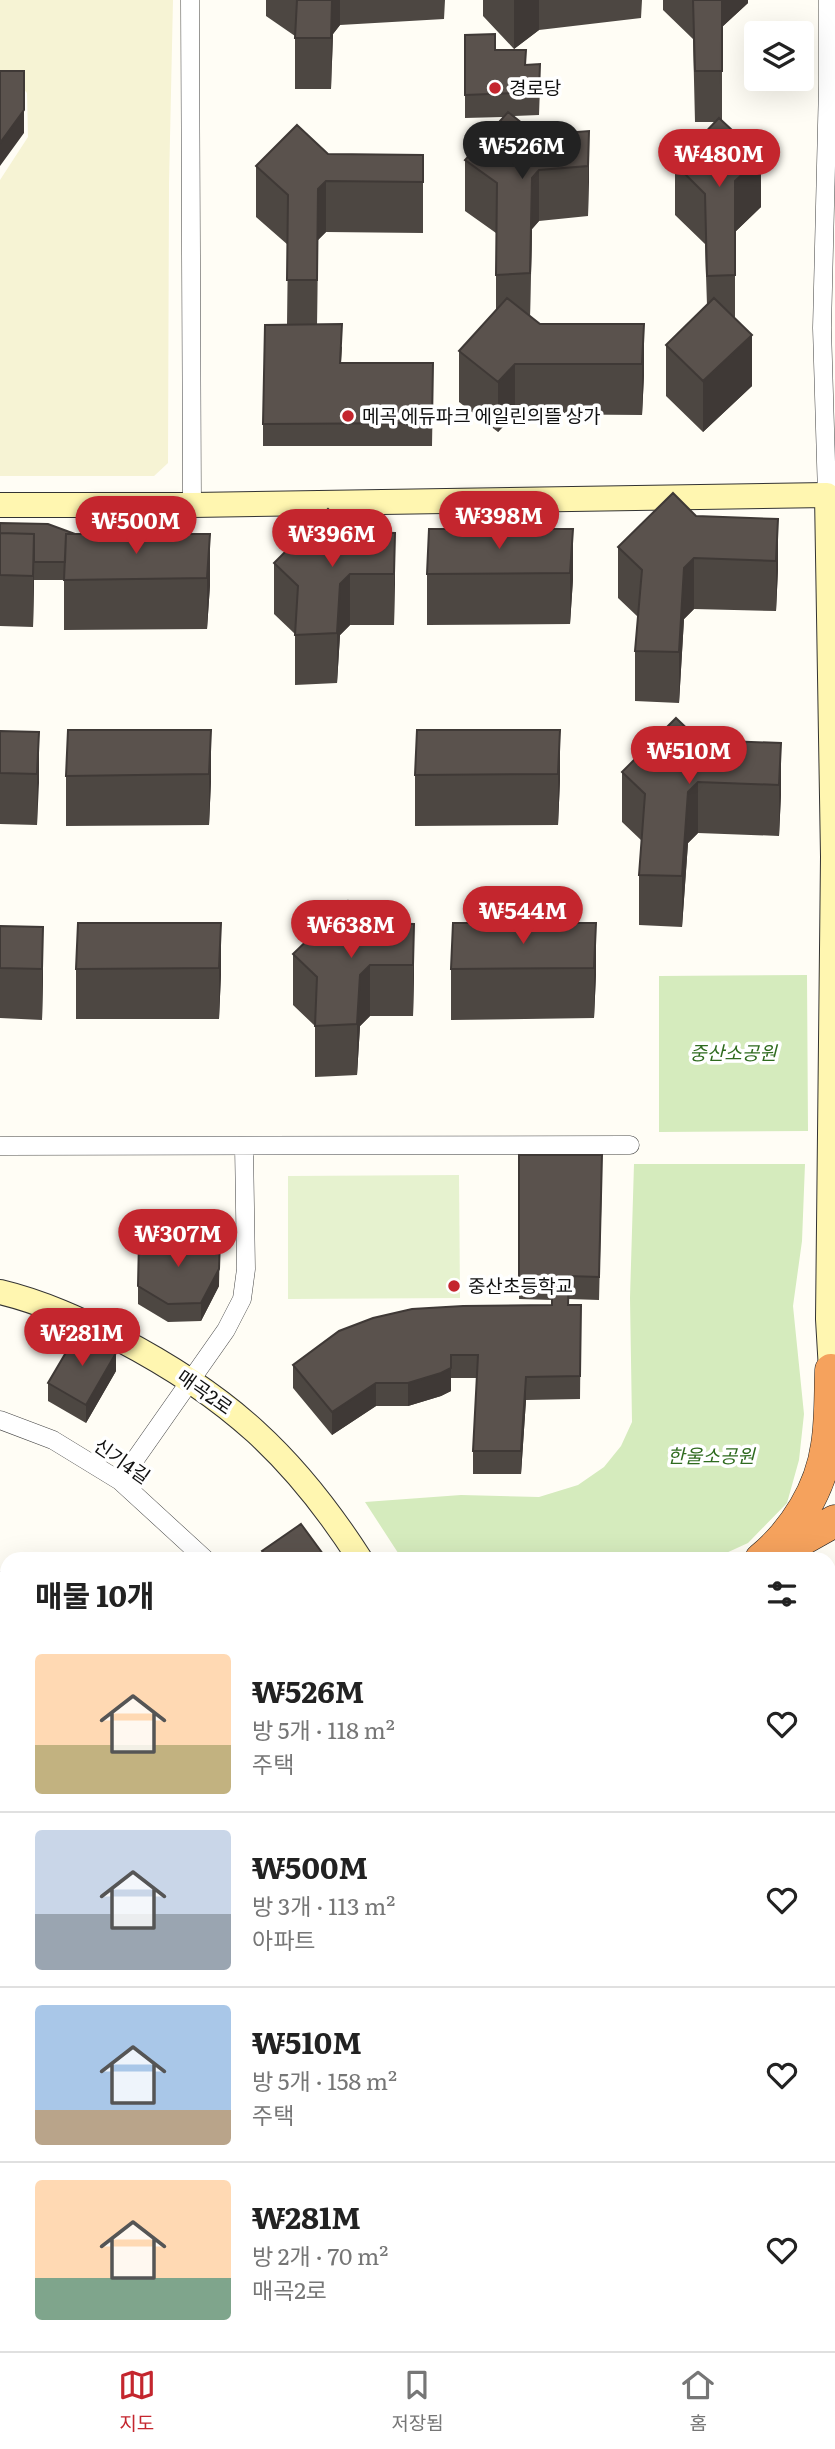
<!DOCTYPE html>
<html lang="ko">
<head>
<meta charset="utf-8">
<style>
	body { margin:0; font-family:Literata,"Noto Sans KR",serif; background:#f6f6f6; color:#222; height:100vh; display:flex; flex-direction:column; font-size:26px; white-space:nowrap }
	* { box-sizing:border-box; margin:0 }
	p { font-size:23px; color:#767676 }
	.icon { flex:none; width:38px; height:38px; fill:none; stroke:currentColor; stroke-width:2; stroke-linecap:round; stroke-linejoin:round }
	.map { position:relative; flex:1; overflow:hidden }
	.details { position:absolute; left:0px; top:1552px; width:836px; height:800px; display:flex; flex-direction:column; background:#fff; border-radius:21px 21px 0 0; box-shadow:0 7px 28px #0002 }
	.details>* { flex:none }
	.buttons { position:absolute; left:744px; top:21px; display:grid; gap:14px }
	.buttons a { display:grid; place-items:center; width:70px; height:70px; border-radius:7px; background:#fff; box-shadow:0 7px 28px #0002; font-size:35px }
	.price { position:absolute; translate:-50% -60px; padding:0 16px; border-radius:24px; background:#c4262e; color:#fff; font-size:23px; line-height:46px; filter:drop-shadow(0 2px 4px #0008) }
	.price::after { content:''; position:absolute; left:50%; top:42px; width:21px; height:16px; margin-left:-10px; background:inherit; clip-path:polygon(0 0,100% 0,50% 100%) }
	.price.on { background:#222; color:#fff }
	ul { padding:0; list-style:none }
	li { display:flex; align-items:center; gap:21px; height:175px; padding:0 35px }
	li+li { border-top:2px solid #e0e0e0 }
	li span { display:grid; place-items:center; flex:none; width:196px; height:140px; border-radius:7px; color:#555 }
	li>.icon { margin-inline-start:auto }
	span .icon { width:84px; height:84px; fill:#fffc; stroke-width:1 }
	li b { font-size:30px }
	h2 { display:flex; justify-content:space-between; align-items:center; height:84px; padding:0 35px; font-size:30px }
	.dock { display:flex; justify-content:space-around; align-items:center; height:98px; border-top:2px solid #e0e0e0; background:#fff; font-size:19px; color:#767676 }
	.dock a { display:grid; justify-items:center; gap:4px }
	.dock .on { color:#c4262e }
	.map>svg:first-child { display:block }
	.farmland { fill:#f6f3d4 }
	.green { fill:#d5ebbd }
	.pitch { fill:#e6f2cf }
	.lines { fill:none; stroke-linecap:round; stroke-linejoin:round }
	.street-casing { stroke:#444; stroke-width:19 }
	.secondary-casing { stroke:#333; stroke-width:26 }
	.highway-casing { stroke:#222; stroke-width:33 }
	.street { stroke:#fff; stroke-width:18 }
	.secondary { stroke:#fff6b0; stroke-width:24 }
	.highway { stroke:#f5a25d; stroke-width:32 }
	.wall { fill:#4d4742 }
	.shaded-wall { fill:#3f3936 }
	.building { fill:#5a524d; stroke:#3f3936; stroke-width:2 }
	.poi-dot { fill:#c4262e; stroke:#fff; stroke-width:2.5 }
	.labels { text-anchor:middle; stroke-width:7; stroke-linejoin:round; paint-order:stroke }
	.poi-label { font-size:19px; fill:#111; stroke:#fff; text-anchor:start }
	.park-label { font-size:19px; font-style:italic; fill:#2f6b1f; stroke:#fff }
	.street-label { font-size:19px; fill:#111; stroke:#fff }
</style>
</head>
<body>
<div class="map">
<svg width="835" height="2351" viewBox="0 0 835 2351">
	<rect width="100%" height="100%" fill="#fffdf5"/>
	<path class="farmland" d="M 0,0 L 173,0 L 169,184 L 168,463 L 154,476 L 0,476 L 0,180 L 28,137 L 27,93 L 22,87 L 0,86 Z"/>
	<path class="green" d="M 807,975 L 808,1131 L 659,1132 L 659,976 Z
		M 634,1164 L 805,1164 L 802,1241 L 793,1306 L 804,1414 L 799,1460 L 787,1503 L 748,1543 L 713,1559 L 402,1559 L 365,1502 L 461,1495 L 539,1497 L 578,1485 L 604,1467 L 621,1446 L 632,1422 L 630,1298 Z
		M 430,2345 L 517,2345 L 517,2351 L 432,2351 Z"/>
	<path class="pitch" d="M 459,1175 L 460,1298 L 288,1299 L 288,1176 Z"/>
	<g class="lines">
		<defs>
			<path id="street" d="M 190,0 L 192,505
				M 827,495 L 822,328 L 828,85 L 828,0
				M 0,1146 L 630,1145
				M 0,1420 L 53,1440 L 120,1481 L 205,1559
				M 120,1481 L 226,1330 L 242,1299 L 246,1269 L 244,1146
				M 0,1581 L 7,1584
				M 0,1726 L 7,1733
				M 0,1892 L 7,1889"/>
			<path id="secondary" d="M 0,505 L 192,505 L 827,495 L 833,857 L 828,1319 L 831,1370 L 835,1383
				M 0,1292 C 42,1302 81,1320 119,1339 C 228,1396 294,1456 360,1559
				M 791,2345 L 806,2351"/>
			<path id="highway" d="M 778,1553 L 835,1521
				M 761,1559 C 795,1531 821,1489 827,1445 C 831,1421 830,1395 831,1370
				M 830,1625 L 835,1623
				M 830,1666 L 835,1663
				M 830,1733 L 835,1731
				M 0,1961 L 7,1957
				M 0,1987 L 7,1984
				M 0,2034 L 7,2031"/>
		</defs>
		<use href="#street" class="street-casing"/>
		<use href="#secondary" class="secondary-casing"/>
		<use href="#highway" class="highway-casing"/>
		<use href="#street" class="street"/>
		<use href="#secondary" class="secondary"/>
		<use href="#highway" class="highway"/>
	</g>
	<path class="wall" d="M 266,0 L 445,0 L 444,19 L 340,25 L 333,34 L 331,89 L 295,89 L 295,36 L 266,16 Z
		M 483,0 L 642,0 L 641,18 L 539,30 L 514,49 L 483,16 Z
		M 663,0 L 748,0 L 748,3 L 722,27 L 722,120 L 761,207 L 735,232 L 735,318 L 752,386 L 703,432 L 666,396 L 666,345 L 707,305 L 705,244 L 675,215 L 675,164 L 716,122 L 695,122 L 693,39 L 663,10 Z
		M 465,35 L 526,65 L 540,87 L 539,115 L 514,116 L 537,135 L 589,131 L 588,216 L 539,221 L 532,229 L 530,316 L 540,324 L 644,324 L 644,375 L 642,415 L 515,414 L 498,432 L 459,402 L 459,351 L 496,310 L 496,233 L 465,211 L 465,160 L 503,117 L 465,118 Z
		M 328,154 L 423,155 L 423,233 L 326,232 L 318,240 L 317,324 L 342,347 L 341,363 L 433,386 L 432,446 L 263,446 L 263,424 L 287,325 L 288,245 L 256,217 L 256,166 Z
		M 696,516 L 778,519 L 778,569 L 776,611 L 694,609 L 684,619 L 679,703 L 635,701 L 635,651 L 638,617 L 618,598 L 618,547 Z
		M 0,523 L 75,534 L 210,534 L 210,585 L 207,629 L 64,630 L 64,580 L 34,580 L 33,627 L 0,626 Z
		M 573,529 L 573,579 L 570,624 L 427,625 L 427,574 Z
		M 352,532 L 395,533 L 394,625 L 350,625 L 340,635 L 337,683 L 295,685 L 295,634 L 274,614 L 274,563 Z
		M 211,730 L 211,781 L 209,825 L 66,826 L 66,776 Z
		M 560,730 L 560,780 L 558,825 L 415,826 L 415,775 Z
		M 0,731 L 39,732 L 37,825 L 0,824 Z
		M 699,740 L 781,743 L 781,794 L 779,836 L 698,833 L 688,843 L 682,927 L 639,925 L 639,875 L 642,841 L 622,822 L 622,772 Z
		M 221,923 L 221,974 L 219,1019 L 76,1019 L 76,969 Z
		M 371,923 L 414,924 L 414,975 L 413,1016 L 370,1016 L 360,1026 L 357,1075 L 315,1077 L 315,1026 L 293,1005 L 293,954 Z
		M 596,923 L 596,974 L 594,1018 L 451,1020 L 451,969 Z
		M 0,926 L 43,927 L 43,978 L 42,1020 L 0,1018 Z
		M 519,1155 L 602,1178 L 599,1300 L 569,1299 L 569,1305 L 581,1305 L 580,1399 L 526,1400 L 521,1474 L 473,1474 L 473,1451 L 477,1378 L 451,1378 L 451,1391 L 441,1396 L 408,1406 L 376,1406 L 332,1435 L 293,1388 L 293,1365 L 552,1305 L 552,1300 L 519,1299 Z
		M 138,1286 L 219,1286 L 201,1321 L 168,1322 L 138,1304 Z
		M 116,1371 L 86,1423 L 48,1401 L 48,1383 Z
		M 262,1551 L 323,1559 L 262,1559 Z
		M 835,2145 L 835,2290 L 830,2289 L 830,2171 Z
		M 203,2345 L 203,2351 L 100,2351 Z
		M 281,2345 L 322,2345 L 321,2351 L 281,2351 Z
		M 551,2345 L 659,2345 L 657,2351 L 608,2351 L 599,2349 L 598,2351 L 549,2351 Z"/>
	<path class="shaded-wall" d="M 332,0 L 340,0 L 340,25 L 333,34 L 331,89 Z
		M 514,0 L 539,0 L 539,30 L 514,49 Z
		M 722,0 L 748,0 L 748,3 L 722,27 L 722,121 Z
		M 24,71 L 24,133 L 0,166 L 0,143 Z
		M 589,131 L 589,182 L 588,216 L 588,166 Z
		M 761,157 L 761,207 L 735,232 L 735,326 L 735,181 Z
		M 539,170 L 539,221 L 532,229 L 530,324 L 532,178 Z
		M 326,181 L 326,232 L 318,240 L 317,330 L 318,189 Z
		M 644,324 L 644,375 L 642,415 L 642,364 Z
		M 752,335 L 752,386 L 703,432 L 703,381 Z
		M 515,364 L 515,414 L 498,432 L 498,382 Z
		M 778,519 L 778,569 L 776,611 L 776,561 Z
		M 573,529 L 573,579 L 570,624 L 570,573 Z
		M 395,533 L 395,584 L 394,625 L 394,574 Z
		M 34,534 L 34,585 L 33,627 L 33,576 Z
		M 210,534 L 210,585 L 207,629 L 207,578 Z
		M 694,558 L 694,609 L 684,619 L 679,703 L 679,652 L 684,568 Z
		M 350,574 L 350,625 L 340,635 L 337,683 L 337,633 L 340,584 Z
		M 211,730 L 211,781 L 209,825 L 209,774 Z
		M 560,730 L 560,780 L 558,825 L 558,774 Z
		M 39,732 L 39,783 L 37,825 L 37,774 Z
		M 781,743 L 781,794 L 779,836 L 779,785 Z
		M 698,782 L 698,833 L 688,843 L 682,927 L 682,876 L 688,792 Z
		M 221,923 L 221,974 L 219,1019 L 219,968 Z
		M 596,923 L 596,974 L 594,1018 L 594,968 Z
		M 414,924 L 414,975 L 413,1016 L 413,965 Z
		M 43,927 L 43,978 L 42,1020 L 42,969 Z
		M 370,965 L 370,1016 L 360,1026 L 357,1075 L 357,1024 L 360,975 Z
		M 220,1240 L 219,1286 L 201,1321 L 201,1303 Z
		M 116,1353 L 116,1371 L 86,1423 L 86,1405 Z
		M 451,1355 L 451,1391 L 441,1396 L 408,1406 L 408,1383 Z
		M 526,1377 L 526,1400 L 521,1474 L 521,1451 Z
		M 376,1383 L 376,1406 L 332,1435 L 332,1412 Z
		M 198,2345 L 203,2345 L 203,2351 L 196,2351 Z
		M 312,2345 L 322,2345 L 321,2351 L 312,2351 Z
		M 579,2345 L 586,2345 L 586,2351 L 579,2351 Z
		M 596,2345 L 599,2345 L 598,2351 L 596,2351 Z
		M 654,2345 L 659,2345 L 657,2351 L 654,2351 Z"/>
	<path class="building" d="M 297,0 L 332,0 L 331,38 L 295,38 Z
		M 693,0 L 722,0 L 722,71 L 695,71 Z
		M 495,34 L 495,50 L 526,50 L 525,65 L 540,64 L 539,92 L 465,95 L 465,35 Z
		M 0,71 L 24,71 L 24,110 L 0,143 Z
		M 508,112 L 537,135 L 589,131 L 588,166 L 539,170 L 532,178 L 530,273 L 496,275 L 497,183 L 465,160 Z
		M 719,118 L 761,157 L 735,181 L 735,275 L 707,276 L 705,194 L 675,164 Z
		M 297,125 L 328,154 L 423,155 L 423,182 L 326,181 L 318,189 L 317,280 L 287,280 L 288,195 L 256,166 Z
		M 507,298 L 540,324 L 644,324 L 642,364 L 515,364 L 498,382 L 459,351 Z
		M 714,298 L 752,335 L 703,381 L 666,345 Z
		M 342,324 L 340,363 L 433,363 L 432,423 L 263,424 L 265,325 Z
		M 673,493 L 696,516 L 778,519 L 776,561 L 694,558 L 684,568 L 679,652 L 635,651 L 642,570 L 618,547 Z
		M 328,509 L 352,532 L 395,533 L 394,574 L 350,574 L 340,584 L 337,633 L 295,635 L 298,586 L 274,563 Z
		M 0,523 L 48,524 L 75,534 L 66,534 L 65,562 L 34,562 L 34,534 L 0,533 Z
		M 429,529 L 573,529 L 570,573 L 427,574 Z
		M 0,533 L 34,534 L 33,576 L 0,575 Z
		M 66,534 L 210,534 L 207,578 L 64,580 Z
		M 676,718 L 699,740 L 781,743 L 779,785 L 698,782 L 688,792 L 682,876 L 639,875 L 645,794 L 622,772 Z
		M 68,730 L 211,730 L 209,774 L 66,776 Z
		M 417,730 L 560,730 L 558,774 L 415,775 Z
		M 0,731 L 39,732 L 37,774 L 0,773 Z
		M 348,901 L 371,923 L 414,924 L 413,965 L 370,965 L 360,975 L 357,1024 L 315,1026 L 317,977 L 293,954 Z
		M 78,923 L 221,923 L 219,968 L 76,969 Z
		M 453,923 L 596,923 L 594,968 L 451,969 Z
		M 0,926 L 43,927 L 42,969 L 0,968 Z
		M 519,1155 L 602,1155 L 599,1277 L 569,1276 L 568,1305 L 581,1305 L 580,1376 L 526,1377 L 521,1451 L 473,1451 L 478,1355 L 451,1355 L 451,1368 L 441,1373 L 408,1383 L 376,1383 L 332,1412 L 293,1365 L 339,1331 L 373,1318 L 412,1309 L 463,1306 L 552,1305 L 552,1277 L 519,1277 Z
		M 139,1240 L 220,1240 L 219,1269 L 201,1303 L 168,1304 L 138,1286 Z
		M 78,1332 L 116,1353 L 86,1405 L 48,1383 Z
		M 301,1524 L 323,1554 L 316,1559 L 268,1559 L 262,1551 Z
		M 835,2145 L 835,2239 L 830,2238 L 830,2171 Z
		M 101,2345 L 198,2345 L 196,2351 L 176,2351 L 161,2347 L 160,2351 L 100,2351 Z
		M 551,2345 L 568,2345 L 581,2348 L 580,2351 L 549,2351 Z"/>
	<g class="poi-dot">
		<circle cx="495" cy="88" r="7"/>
		<circle cx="348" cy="416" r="7"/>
		<circle cx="454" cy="1286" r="7"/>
	</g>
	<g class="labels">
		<g class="poi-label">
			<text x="509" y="95">경로당</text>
			<text x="362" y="423">메곡 에듀파크 에일린의뜰 상가</text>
			<text x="468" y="1293">중산초등학교</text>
		</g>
		<g class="park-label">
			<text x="733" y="1060">중산소공원</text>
			<text x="711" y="1463">한울소공원</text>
		</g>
		<g class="street-label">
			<text transform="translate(205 1392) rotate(35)" y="7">매곡2로</text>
			<text transform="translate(122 1461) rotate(35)" y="7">신기4길</text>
		</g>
	</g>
</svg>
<div class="buttons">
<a><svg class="icon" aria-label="layers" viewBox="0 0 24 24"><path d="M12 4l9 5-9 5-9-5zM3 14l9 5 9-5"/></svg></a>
</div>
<b class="price on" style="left:522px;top:181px">₩526M</b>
<b class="price" style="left:719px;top:189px">₩480M</b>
<b class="price" style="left:499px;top:551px">₩398M</b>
<b class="price" style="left:136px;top:556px">₩500M</b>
<b class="price" style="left:332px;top:569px">₩396M</b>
<b class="price" style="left:689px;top:786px">₩510M</b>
<b class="price" style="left:523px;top:946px">₩544M</b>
<b class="price" style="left:351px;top:960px">₩638M</b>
<b class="price" style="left:178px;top:1269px">₩307M</b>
<b class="price" style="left:82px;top:1368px">₩281M</b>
<section class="details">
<h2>매물 10개<svg class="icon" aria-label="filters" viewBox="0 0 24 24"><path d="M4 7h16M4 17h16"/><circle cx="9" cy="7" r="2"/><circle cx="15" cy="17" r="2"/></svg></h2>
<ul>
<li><span style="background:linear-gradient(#ffd9b3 65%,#c2b280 0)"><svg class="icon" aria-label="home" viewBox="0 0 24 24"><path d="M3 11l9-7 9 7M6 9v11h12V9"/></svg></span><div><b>₩526M</b><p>방 5개 · 118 m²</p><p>주택</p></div><svg class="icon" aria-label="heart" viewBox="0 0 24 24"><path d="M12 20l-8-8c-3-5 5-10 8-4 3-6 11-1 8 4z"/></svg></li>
<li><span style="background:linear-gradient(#c9d6e8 60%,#9aa5b1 0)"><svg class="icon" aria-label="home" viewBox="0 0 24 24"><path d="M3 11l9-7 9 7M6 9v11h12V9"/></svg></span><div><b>₩500M</b><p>방 3개 · 113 m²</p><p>아파트</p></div><svg class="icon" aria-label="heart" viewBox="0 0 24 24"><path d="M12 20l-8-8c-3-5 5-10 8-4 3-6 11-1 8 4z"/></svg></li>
<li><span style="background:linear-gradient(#a9c7e8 75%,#b9a48a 0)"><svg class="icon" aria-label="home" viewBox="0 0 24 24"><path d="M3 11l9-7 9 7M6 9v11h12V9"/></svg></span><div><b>₩510M</b><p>방 5개 · 158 m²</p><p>주택</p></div><svg class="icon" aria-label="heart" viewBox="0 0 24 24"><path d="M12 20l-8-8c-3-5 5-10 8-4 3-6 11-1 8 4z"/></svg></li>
<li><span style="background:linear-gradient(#ffd9b3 70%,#7fa58c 0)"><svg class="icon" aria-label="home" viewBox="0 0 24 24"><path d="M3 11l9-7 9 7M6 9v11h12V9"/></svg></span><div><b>₩281M</b><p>방 2개 · 70 m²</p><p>매곡2로</p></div><svg class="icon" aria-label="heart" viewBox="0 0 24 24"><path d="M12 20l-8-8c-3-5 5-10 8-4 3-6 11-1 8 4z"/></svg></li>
</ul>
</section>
</div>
<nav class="dock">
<a class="on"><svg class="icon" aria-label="map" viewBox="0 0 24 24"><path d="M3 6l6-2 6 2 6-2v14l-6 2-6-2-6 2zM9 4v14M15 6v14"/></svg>지도</a>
<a><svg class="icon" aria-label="saved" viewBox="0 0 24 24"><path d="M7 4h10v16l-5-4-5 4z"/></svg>저장됨</a>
<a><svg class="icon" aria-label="home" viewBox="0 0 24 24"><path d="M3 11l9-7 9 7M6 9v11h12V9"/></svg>홈</a>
</nav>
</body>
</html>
